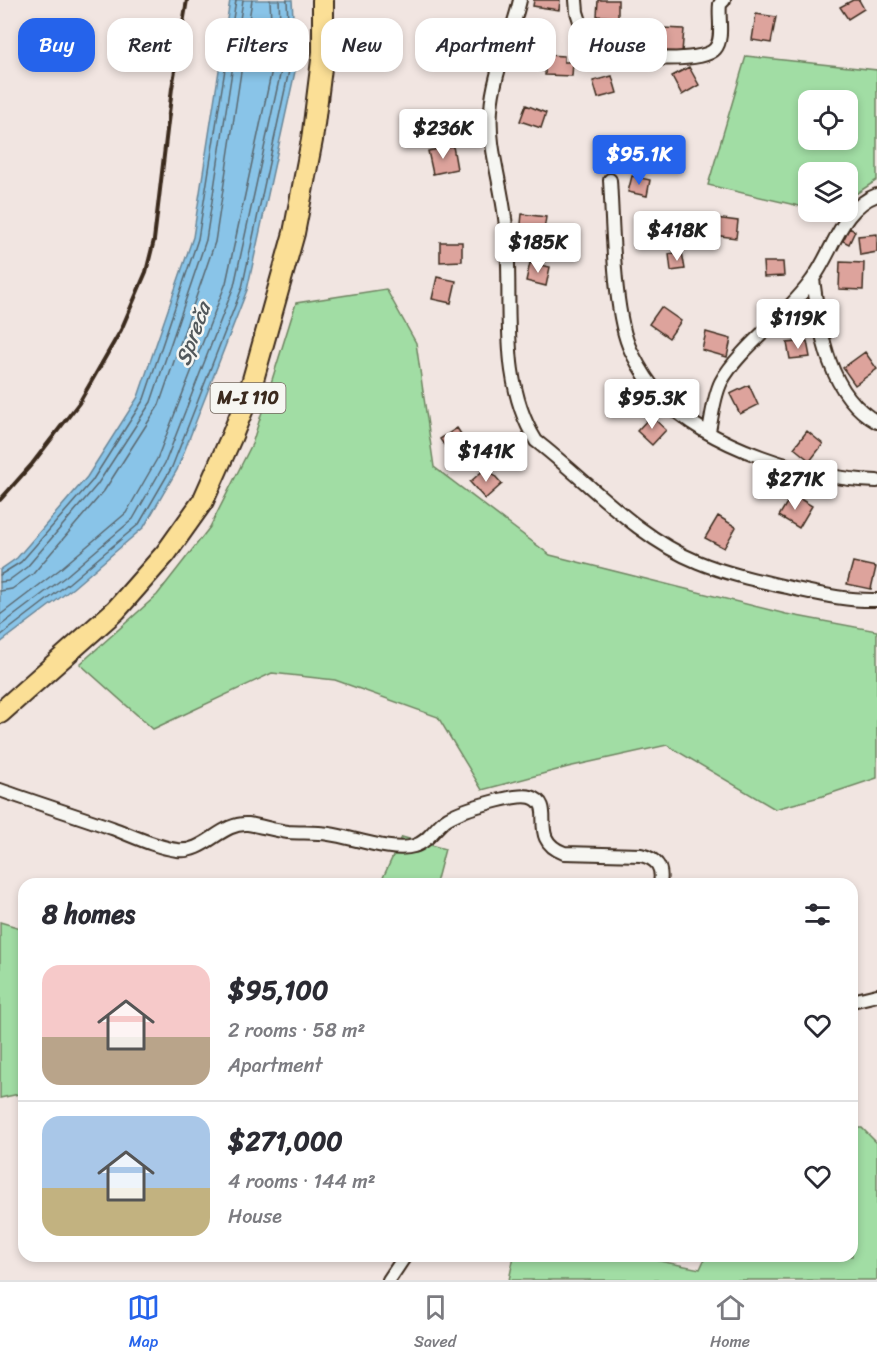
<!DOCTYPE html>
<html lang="en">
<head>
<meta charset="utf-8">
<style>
	body { margin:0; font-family:Sriracha,sans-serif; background:#f2f2f3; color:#2b2b33; height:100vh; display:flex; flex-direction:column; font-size:22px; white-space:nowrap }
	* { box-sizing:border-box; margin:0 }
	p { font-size:20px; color:#7c7c81 }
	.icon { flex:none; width:33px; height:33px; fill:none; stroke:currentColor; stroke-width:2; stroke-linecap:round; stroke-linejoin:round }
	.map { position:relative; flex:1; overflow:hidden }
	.panel { position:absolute; left:18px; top:878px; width:840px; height:384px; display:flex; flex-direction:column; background:#fff; border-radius:18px; box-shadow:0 3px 9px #0003 }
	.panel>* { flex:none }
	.banner { position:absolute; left:18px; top:18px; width:842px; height:54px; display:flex; gap:12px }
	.tools { position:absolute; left:798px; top:90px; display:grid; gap:12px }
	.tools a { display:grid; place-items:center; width:60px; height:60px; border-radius:12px; background:#fff; box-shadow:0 3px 9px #0003; font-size:30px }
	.price { position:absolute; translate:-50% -51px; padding:0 14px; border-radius:6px; background:#fff; color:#222; font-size:20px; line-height:39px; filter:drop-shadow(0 2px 3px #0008) }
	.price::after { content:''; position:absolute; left:50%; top:36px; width:18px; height:14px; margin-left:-9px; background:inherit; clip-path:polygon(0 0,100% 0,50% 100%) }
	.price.selected { background:#2563eb; color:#fff }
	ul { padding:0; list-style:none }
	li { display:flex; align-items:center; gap:18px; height:150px; padding:0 24px }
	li+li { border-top:2px solid #e1e1e2 }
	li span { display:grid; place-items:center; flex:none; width:168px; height:120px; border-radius:18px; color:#555 }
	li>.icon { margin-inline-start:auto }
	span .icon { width:72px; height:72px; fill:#fffc; stroke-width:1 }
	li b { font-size:26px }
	h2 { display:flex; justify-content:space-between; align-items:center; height:72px; padding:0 24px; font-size:26px }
	.pill { padding:0 21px; border-radius:18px; background:#fff; box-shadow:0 3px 9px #0003; font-size:21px; line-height:54px }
	.pill.selected { background:#2563eb; color:#fff }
	.dock { display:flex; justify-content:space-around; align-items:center; height:84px; border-top:2px solid #e1e1e2; background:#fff; font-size:16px; color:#7c7c81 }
	.dock a { display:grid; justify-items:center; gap:3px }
	.dock .selected { color:#2563eb }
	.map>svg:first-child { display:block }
	.green { fill:#a1dda4; stroke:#6e8461; stroke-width:1.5; fill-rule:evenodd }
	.water { fill:#89c4e8; stroke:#6a8697; stroke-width:1.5 }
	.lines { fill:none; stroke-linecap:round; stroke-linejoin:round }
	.shore { stroke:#5a686f; stroke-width:1.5 }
	.building { fill:#dda39c; stroke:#3b2a1e; stroke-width:1.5 }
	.minor-casing { stroke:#3b2a1e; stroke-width:16 }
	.primary-casing { stroke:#3b2a1e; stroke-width:24 }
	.minor { stroke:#f6f6f2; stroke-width:12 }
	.primary { stroke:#fbdf96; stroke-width:20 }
	.rail { stroke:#3b2a1e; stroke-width:4 }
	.labels { text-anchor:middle; stroke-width:5; stroke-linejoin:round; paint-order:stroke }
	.shield { fill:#f6f6f2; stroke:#73675e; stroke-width:1.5 }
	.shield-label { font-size:18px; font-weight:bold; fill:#3b2a1e }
	.water-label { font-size:21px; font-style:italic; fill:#52585b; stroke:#f6f6f2 }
</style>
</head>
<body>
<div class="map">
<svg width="877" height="1280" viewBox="0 0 877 1280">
	<rect width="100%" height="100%" fill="#f1e5e1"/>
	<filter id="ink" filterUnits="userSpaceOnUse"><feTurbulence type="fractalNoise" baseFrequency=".0167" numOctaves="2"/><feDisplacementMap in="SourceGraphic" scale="12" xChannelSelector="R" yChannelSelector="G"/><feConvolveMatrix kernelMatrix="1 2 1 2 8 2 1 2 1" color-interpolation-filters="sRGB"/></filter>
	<g filter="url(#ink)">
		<path class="green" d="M 746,56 L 877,70 L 877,180 L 848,199 L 848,172 L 808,172 L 808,208 L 708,185 ZM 848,100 L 848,140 L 808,140 L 808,100 Z
			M 386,289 L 416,343 L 434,467 L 550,555 L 786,614 L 877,631 L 877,778 L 823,796 L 775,809 L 667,745 L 568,767 L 482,790 L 438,717 L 335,680 L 272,673 L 153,729 L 80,664 L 157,595 L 210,527 L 252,444 L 296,303 Z
			M 402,837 L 445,849 L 436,883 L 380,884 Z
			M 0,922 L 24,929 L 24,1093 L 0,1098 Z
			M 852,1128 L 862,1128 L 877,1143 L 877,1280 L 509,1280 L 514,1256 L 634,1256 L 700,1269 L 706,1256 L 852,1256 Z"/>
		<path class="water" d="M 230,0 L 292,0 L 296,67 L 247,290 L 177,470 L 144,527 L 73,588 L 0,643 L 0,570 L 17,558 L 87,477 L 138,397 L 193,237 Z"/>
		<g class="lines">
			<path class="shore" d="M 0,575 L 21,562 L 92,481 L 144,399 L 198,239 L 236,0
				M 0,582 L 8,581 L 27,567 L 97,485 L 151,402 L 206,240 L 243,0
				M 0,591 L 12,589 L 33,574 L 104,491 L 159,405 L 215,242 L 252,0
				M 0,615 L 59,570 L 126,513 L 157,459 L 226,283 L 273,65 L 270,0
				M 0,626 L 65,577 L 133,519 L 165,463 L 234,286 L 282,66 L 279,0
				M 0,636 L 69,583 L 139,524 L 172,467 L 242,288 L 290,66 L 287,0"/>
		</g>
		<path class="building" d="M 534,0 L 560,0 L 559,10 L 533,6 Z
			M 598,0 L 618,0 L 618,17 L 597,16 Z
			M 853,0 L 859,0 L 864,9 L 848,19 L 840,7 Z
			M 756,14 L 776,17 L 771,43 L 752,40 Z
			M 662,28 L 684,29 L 682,52 L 661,51 Z
			M 546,55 L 564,56 L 564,62 L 573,62 L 572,76 L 545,75 Z
			M 689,67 L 699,85 L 682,95 L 672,76 Z
			M 612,76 L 617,93 L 598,98 L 593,81 Z
			M 526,105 L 546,113 L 541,128 L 520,121 Z
			M 453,146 L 457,169 L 433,174 L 428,151 Z
			M 632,176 L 650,180 L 647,196 L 628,192 Z
			M 522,214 L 546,217 L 543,237 L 520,234 Z
			M 715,218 L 738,221 L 736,238 L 713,235 Z
			M 849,228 L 855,231 L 849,244 L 843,241 Z
			M 877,234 L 877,252 L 860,255 L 858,236 Z
			M 440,242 L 462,242 L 462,261 L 440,262 Z
			M 682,252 L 685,269 L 671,271 L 669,254 Z
			M 763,262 L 783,262 L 784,276 L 764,277 Z
			M 840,262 L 864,263 L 863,290 L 839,289 Z
			M 530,263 L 550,267 L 546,286 L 526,281 Z
			M 437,277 L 456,281 L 451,303 L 432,299 Z
			M 661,307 L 681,321 L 669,338 L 649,324 Z
			M 706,332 L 731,339 L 727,357 L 702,350 Z
			M 807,341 L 810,357 L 790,359 L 787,343 Z
			M 865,352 L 877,369 L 855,385 L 843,368 Z
			M 749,385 L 758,405 L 740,414 L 730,394 Z
			M 651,416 L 666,430 L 652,445 L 637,431 Z
			M 457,428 L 469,446 L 452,457 L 440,439 Z
			M 807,431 L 823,444 L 810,461 L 794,448 Z
			M 487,467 L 502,484 L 485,499 L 470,482 Z
			M 792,494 L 812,506 L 799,528 L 779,516 Z
			M 718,516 L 736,527 L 724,548 L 705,538 Z
			M 853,562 L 876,567 L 871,589 L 847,584 Z"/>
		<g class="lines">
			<defs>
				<path id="minor" d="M 520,0 C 512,36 493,73 491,110 C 488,146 501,182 505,218 C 515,292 495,375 536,441 C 588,481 636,537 698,562 C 727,574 760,581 791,588 C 819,594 848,601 877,600
					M 576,0 L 577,12 L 586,40 C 594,44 602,50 610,53 C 628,58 702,64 715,49 C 724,39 718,17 720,4 L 724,0
					M 610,180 C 613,223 613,315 631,351 C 638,365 650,385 661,397 C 708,447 810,479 877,481
					M 813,279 C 820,330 827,394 877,422
					M 709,431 C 712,416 714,396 721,382 C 739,348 788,315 812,280 C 833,252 841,208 877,195
					M 0,790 C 37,803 75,815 112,828 C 133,836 155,847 177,850 C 204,854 221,822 248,824 C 261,826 274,830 288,832 C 301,833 315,832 329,834 C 352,837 393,853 414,846 C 429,842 436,825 448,818 C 463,809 516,793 531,797 C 558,805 526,839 564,853 L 641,855 C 657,859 663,867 660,884
					M 852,1001 L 877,995
					M 389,1280 L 405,1256"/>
				<path id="primary" d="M 0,713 L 116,610 L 166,553 L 203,501 L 231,438 L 249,394 L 294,233 L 312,140 L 323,52 L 323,0"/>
			</defs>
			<use href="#minor" class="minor-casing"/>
			<use href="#primary" class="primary-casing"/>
			<use href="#minor" class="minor"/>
			<use href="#primary" class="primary"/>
			<path class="rail" d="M 0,500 L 32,464 L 79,403 L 121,330 L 146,272 L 154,240 L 172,88 L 187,0"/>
		</g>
	</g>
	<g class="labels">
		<rect class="shield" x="210.5" y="383" width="75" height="30" rx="4.5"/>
		<g class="shield-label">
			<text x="248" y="404">M-I 110</text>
		</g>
		<g class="water-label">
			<text transform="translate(193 334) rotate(-70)" y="7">Spreča</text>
		</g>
	</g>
</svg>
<div class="tools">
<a><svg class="icon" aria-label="locate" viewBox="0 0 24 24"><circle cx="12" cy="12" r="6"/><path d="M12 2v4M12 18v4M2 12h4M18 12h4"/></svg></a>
<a><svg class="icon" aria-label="layers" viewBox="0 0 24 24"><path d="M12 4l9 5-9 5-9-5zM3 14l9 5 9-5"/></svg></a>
</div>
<b class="price" style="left:443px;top:160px">$236K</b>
<b class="price selected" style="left:639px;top:186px">$95.1K</b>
<b class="price" style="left:677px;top:262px">$418K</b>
<b class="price" style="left:538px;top:274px">$185K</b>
<b class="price" style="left:798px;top:350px">$119K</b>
<b class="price" style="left:652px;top:430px">$95.3K</b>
<b class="price" style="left:486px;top:483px">$141K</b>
<b class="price" style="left:795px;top:511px">$271K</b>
<div class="banner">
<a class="pill selected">Buy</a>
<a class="pill">Rent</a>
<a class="pill">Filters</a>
<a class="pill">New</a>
<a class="pill">Apartment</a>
<a class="pill">House</a>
</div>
<section class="panel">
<h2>8 homes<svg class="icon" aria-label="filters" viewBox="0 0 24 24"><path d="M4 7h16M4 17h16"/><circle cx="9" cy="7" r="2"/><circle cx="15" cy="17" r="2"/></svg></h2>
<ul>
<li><span style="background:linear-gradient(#f6c9c9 60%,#b9a48a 0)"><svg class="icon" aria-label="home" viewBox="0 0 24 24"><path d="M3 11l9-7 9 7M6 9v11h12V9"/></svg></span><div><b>$95,100</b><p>2 rooms · 58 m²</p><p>Apartment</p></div><svg class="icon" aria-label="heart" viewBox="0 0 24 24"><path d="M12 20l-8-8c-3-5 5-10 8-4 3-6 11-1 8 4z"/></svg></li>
<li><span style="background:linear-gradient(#a9c7e8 60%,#c2b280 0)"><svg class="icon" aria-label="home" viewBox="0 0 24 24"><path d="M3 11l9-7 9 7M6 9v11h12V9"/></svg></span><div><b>$271,000</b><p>4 rooms · 144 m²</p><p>House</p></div><svg class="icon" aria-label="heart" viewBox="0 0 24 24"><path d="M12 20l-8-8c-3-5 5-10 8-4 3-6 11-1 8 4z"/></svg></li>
</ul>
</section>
</div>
<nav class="dock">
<a class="selected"><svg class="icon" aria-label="map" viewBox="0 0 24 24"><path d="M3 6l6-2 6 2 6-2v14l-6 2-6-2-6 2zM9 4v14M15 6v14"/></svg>Map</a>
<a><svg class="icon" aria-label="saved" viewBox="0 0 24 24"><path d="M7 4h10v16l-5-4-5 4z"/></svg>Saved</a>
<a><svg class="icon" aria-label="home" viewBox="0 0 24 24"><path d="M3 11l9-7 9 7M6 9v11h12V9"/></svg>Home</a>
</nav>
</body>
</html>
